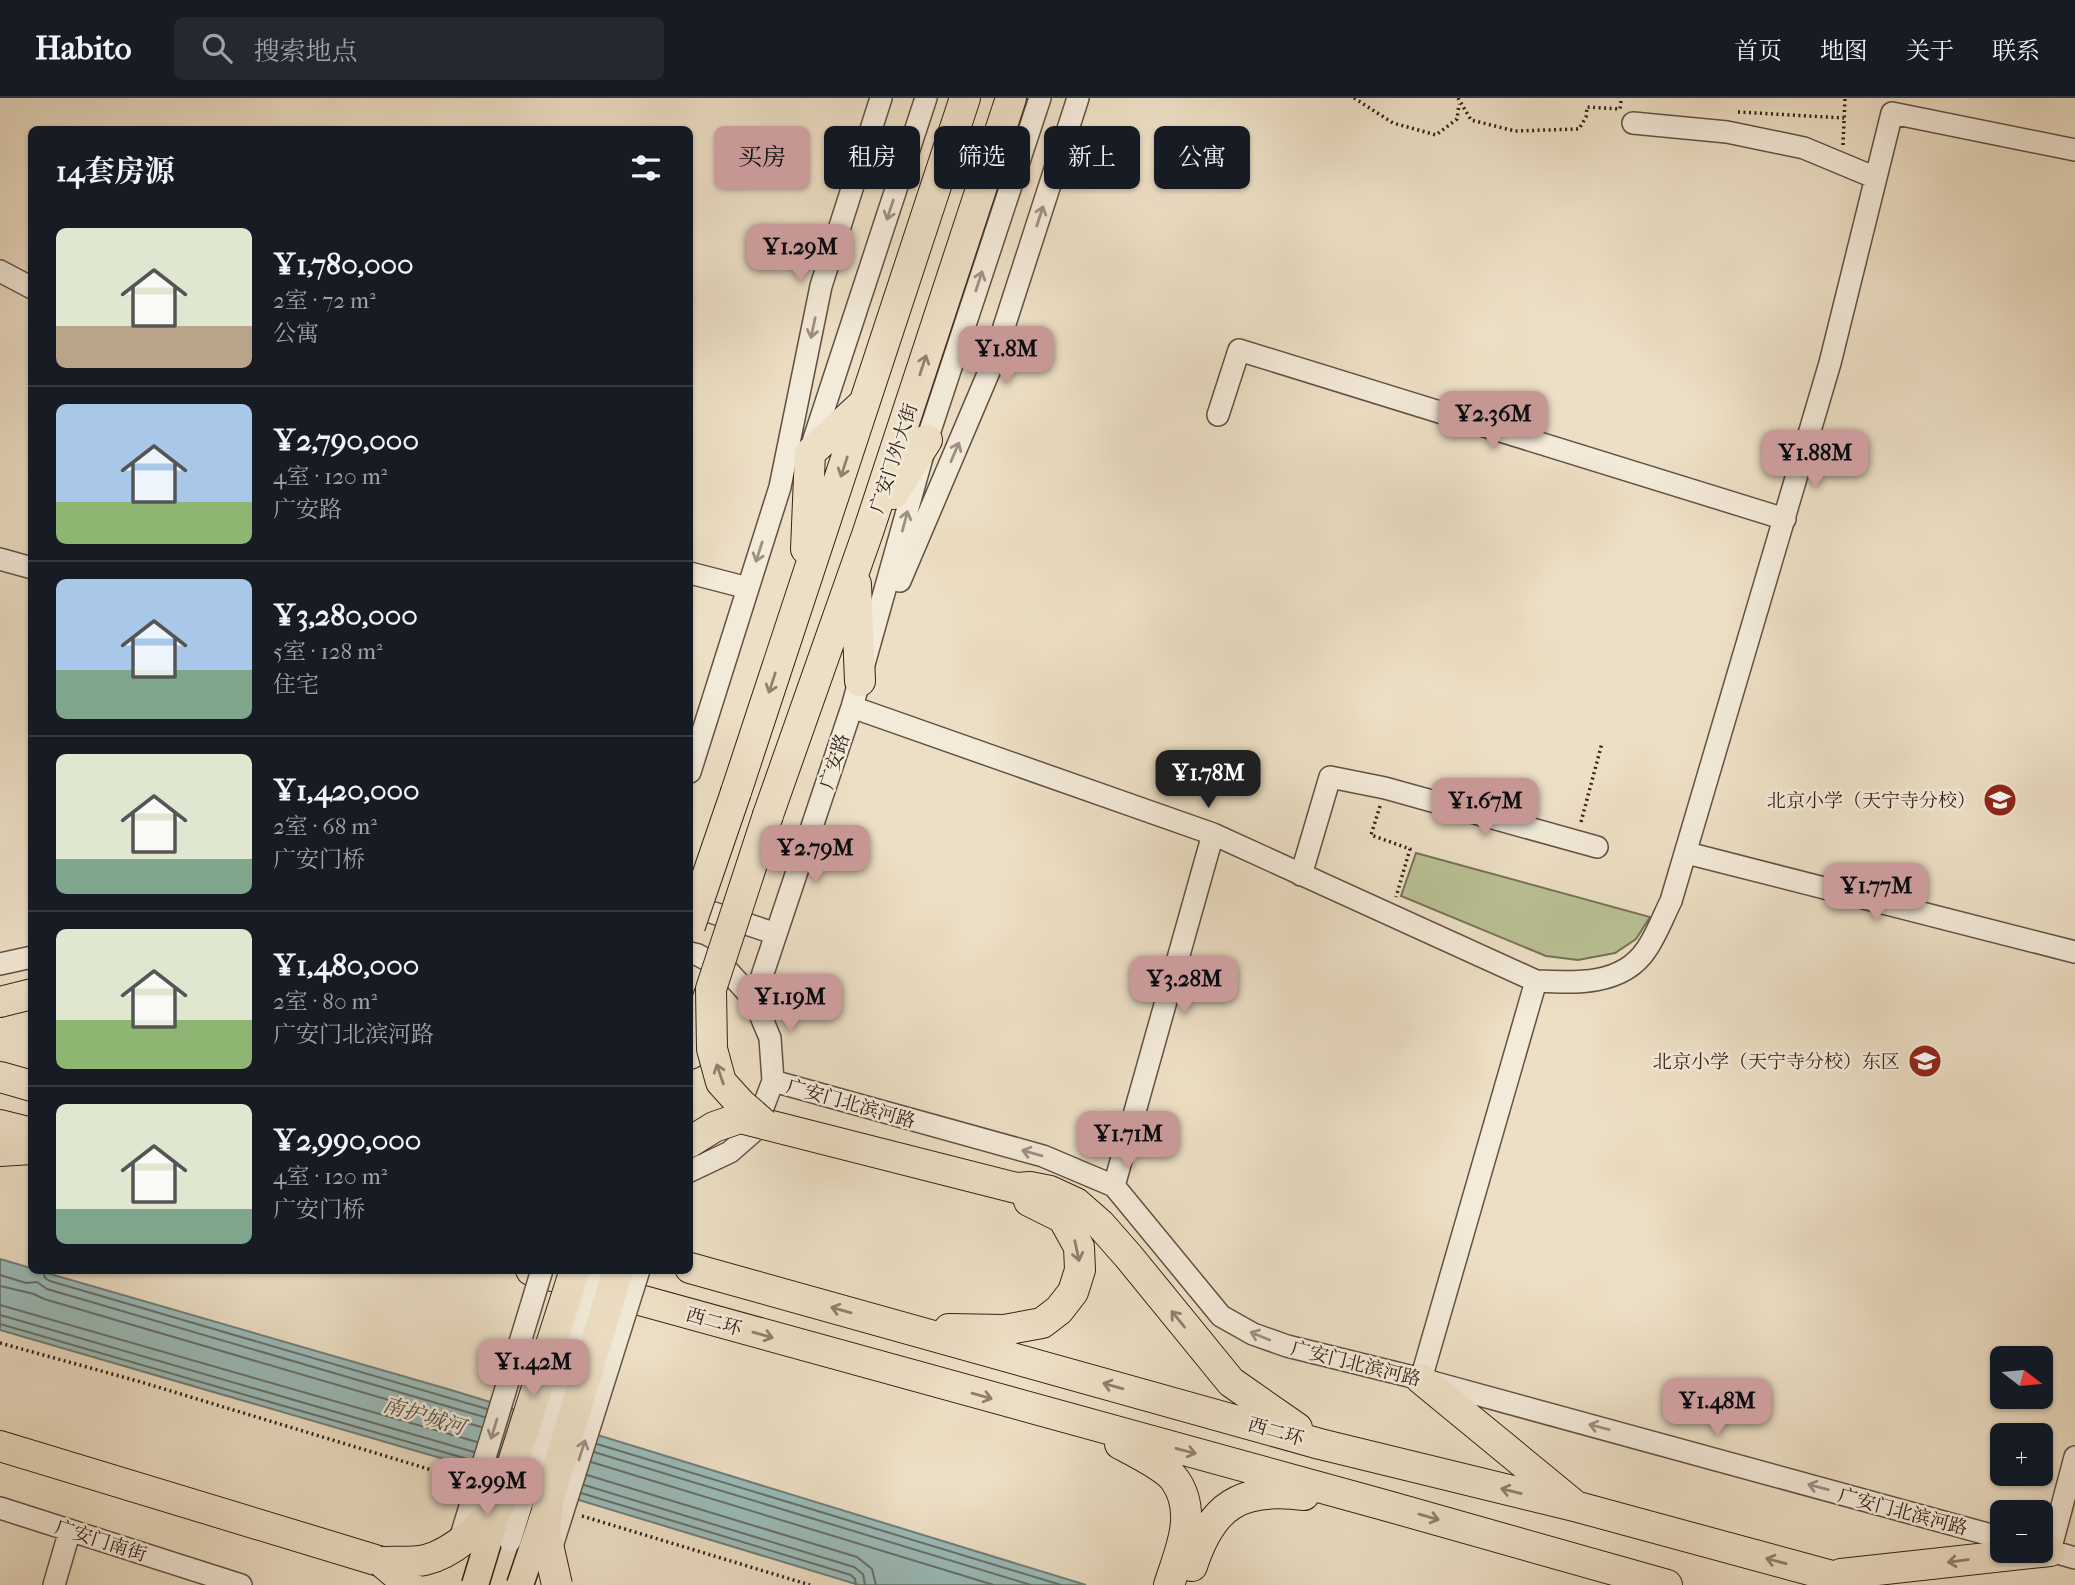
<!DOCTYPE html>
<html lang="zh">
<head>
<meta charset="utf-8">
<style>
	body { margin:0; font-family:"IM FELL French Canon","Noto Serif SC",serif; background:#242831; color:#f1f3f6; height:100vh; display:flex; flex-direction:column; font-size:26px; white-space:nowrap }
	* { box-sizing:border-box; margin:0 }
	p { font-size:23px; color:#9ea1a6 }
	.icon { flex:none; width:38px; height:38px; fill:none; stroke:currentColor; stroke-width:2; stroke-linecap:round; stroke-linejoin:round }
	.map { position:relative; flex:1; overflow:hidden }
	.drawer { position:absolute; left:28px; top:28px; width:665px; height:1148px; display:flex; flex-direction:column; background:#171b24; border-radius:10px; box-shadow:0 2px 5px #0004 }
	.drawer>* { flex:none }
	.hud { position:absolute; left:714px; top:28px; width:665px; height:63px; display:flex; gap:14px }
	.needle { width:46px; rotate:106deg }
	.controls { position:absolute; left:1990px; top:1248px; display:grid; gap:14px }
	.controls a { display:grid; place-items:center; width:63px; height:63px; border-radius:10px; background:#171b24; box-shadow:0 2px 5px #0004; font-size:35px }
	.price { position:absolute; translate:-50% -60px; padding:0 16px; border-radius:14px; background:#c59692; color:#111; font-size:23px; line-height:46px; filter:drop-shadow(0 2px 4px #0008) }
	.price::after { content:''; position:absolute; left:50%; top:42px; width:21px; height:16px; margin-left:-10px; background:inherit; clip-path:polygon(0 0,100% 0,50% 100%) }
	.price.current { background:#222; color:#fff }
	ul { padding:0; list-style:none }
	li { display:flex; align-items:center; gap:21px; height:175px; padding:0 28px }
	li+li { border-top:2px solid #363941 }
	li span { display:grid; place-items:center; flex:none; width:196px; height:140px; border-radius:10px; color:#555 }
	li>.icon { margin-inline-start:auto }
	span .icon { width:84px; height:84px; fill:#fffc; stroke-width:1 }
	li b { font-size:30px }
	h2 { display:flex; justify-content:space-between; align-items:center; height:84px; padding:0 28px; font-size:30px }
	.pill { padding:0 24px; border-radius:10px; background:#171b24; box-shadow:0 2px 5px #0004; font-size:24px; line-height:63px }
	.pill.current { background:#c59692; color:#111 }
	header { display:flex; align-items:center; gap:42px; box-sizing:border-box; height:98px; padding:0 35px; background:#171b24; border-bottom:2px solid #363941 }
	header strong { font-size:33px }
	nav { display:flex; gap:38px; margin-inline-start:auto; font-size:24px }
	.search { width:490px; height:63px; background:#242831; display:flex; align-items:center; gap:18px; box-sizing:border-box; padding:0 24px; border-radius:10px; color:#9ea1a6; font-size:26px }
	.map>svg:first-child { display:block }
	.green { fill:#b9c194; stroke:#767256; stroke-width:2 }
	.water { fill:#9abcba; stroke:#717e79; stroke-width:2 }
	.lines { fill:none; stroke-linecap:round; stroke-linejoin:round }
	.shore { stroke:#676f69; stroke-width:2 }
	.minor-casing { stroke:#625143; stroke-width:24 }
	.highway-casing { stroke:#342218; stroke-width:32 }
	.path { stroke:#342218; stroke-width:3.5; stroke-dasharray:2 3.5; stroke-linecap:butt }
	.minor { stroke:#f3ead9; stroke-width:21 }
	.highway { stroke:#eddfc5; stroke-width:30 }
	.minor-bridge-casing { stroke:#625143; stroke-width:24; stroke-linecap:butt }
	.major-bridge-casing { stroke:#342218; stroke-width:29; stroke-linecap:butt }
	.highway-bridge-casing { stroke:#342218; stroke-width:32; stroke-linecap:butt }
	.minor-bridge { stroke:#f3ead9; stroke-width:21 }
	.major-bridge { stroke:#eddfc5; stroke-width:26 }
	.highway-bridge { stroke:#eddfc5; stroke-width:30 }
	.oneway { stroke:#9d9082 }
	.oneway2 { stroke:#90806e }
	.labels { text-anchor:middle; stroke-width:5; stroke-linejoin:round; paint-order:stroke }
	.street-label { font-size:19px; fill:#342218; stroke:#f3ead9 }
	.poi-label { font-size:19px; fill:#342218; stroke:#f3ead9; text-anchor:end }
	.water-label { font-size:21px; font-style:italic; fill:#535049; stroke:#f3ead9 }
</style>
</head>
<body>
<header>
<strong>Habito</strong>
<div class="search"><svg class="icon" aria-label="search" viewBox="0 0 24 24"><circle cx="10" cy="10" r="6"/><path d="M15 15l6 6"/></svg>搜索地点</div>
<nav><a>首页</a><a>地图</a><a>关于</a><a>联系</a></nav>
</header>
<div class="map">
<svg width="2075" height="1487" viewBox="0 0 2075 1487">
	<rect width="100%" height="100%" fill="#eddfc5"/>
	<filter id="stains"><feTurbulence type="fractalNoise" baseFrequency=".00286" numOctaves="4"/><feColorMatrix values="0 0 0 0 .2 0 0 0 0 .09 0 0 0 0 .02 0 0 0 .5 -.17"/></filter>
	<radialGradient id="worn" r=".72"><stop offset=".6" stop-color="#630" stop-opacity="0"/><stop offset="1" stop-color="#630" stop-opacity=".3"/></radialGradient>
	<path class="green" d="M 1416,755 L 1650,819 L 1636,841 L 1615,855 L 1578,862 L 1546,858 L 1401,798 Z"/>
	<path class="water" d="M 0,1161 L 31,1170 L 32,1172 L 40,1173 L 451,1292 L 1086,1487 L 859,1487 L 444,1361 L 0,1232 Z"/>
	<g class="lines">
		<path class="shore" d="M 43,1172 L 45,1180 L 50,1183 L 487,1311
			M 0,1177 L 26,1185 L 37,1184 L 47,1191 L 484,1319
			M 0,1188 L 34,1196 L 44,1201 L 481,1329
			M 0,1207 L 477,1344
			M 0,1217 L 474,1354
			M 0,1226 L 471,1362
			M 597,1346 L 1061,1487
			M 594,1354 L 1031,1487
			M 591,1364 L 994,1487
			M 587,1377 L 857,1459 L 872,1471 L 876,1487
			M 584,1387 L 854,1469 L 863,1476 L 865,1487
			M 581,1395 L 851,1477 L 855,1481 L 856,1487"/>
		<defs>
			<path id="minor" d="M 1633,25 L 1727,34 L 1804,50 L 1876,80
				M 0,173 L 32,190
				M 1218,317 L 1239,252 L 1785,421
				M 810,353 L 926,0
				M 0,461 L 32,470
				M 690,475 L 748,490
				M 900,483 L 991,269 L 1078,0
				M 852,609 L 1213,736 L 1536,883
				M 690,674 L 780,389 L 821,188 L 881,0
				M 1687,755 L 2075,854
				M 1301,777 L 1330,679 L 1385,690 L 1597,749
				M 690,807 L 776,836
				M 690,855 L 698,857 L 728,873 L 754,902 L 770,940 L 773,983 L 754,1033 L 730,1054 L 690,1073
				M 0,866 L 32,859
				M 754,902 L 852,609 L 927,342 L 1040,0
				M 773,983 L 1043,1058 L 1114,1088 L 1221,1218 L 1253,1236 L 1287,1248 L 1421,1281 L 2002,1440
				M 1114,1088 L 1213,736
				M 1421,1281 L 1536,883 C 1574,885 1622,888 1646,852 C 1656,838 1663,819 1671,803 L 1830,265 L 1892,15 L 2075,52
				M 0,1410 L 241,1487
				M 2040,1450 L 2075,1460
				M 2050,1453 L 2075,1359
				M 54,1487 L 70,1432"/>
			<path id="highway" d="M 893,396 L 927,342
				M 806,451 L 810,355 L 862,307
				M 856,486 L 860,583
				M 736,694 L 965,0
				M 768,717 L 868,434 L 1011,0
				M 0,904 L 32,896
				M 690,956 L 709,897
				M 0,979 L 32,988
				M 764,1026 L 1016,1090 L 1030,1089 L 1050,1093 L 1076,1105 L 1100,1126 L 1129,1159 L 1231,1284 L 1297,1330
				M 0,1027 L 32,1035
				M 0,1053 L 32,1051
				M 690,1170 L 1320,1346 L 1578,1409 L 1865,1487
				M 531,1172 L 1384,1407 L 1667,1487
				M 949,1231 L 1004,1232 L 1042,1225 L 1059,1212 L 1073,1194 L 1080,1172 L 1079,1149 L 1063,1120 L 1029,1103
				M 1421,1281 L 1572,1405
				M 1120,1346 C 1135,1354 1166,1369 1175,1382 C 1198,1415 1180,1453 1169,1487
				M 0,1348 L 382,1464
				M 1192,1468 C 1212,1407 1240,1389 1304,1397
				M 1841,1476 L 2050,1453"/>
		</defs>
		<use href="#minor" class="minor-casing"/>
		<use href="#highway" class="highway-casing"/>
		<path class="path" d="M 1354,0 L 1393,25 L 1436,37 L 1457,21 L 1459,6
			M 1458,0 L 1471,22 L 1515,33 L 1579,31 L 1586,19 L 1587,9 L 1620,11 L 1621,3 L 1619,0
			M 1738,14 L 1844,20
			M 1843,47 L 1845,0
			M 1380,708 L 1371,737 L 1410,751 L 1396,799
			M 1581,724 L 1602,645
			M 0,1245 L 141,1284 L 458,1380
			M 582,1418 L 810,1487"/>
		<use href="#minor" class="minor"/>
		<use href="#highway" class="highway"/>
		<defs>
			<path id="minor-bridge" d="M 461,1438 L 542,1172
				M 510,1443 L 595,1172
				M 553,1445 L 639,1172"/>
			<path id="major-bridge" d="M 475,1487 L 499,1408
				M 520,1487 L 544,1416"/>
			<path id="highway-bridge" d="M 690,828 L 736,694
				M 764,1026 L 741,1006 L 721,984 L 712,951 L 711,891 L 768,717
				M 690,1044 L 714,1029 L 740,1020 L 764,1026
				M 382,1464 C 395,1463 412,1465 425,1462 C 454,1455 480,1429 499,1408 L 575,1172
				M 382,1464 L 409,1487
				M 557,1487 L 545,1433 L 548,1403 L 618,1172"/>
		</defs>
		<use href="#minor-bridge" class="minor-bridge-casing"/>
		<use href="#major-bridge" class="major-bridge-casing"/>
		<use href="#highway-bridge" class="highway-bridge-casing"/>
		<use href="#minor-bridge" class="minor-bridge"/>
		<use href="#major-bridge" class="major-bridge"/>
		<use href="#highway-bridge" class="highway-bridge"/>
	</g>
	<defs><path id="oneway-shaft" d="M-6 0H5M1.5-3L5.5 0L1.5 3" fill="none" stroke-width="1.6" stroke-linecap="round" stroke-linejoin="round" transform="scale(1.75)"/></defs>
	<g class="oneway">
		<use href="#oneway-shaft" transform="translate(890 112) rotate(108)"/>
		<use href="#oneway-shaft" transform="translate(1040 118) rotate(-72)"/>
		<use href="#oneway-shaft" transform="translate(979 183) rotate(-72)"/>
		<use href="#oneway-shaft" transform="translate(813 230) rotate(102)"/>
		<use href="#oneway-shaft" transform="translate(955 354) rotate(-67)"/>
		<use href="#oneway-shaft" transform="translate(905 423) rotate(-75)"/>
		<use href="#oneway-shaft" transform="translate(759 454) rotate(108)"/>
		<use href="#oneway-shaft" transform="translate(1032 1055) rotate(-164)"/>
		<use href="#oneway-shaft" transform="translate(1260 1238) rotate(-158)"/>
		<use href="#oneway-shaft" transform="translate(1599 1329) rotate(-165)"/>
		<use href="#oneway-shaft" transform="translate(494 1331) rotate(107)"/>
		<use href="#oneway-shaft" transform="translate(582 1352) rotate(-72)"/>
		<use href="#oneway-shaft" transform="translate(1818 1389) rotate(-165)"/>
	</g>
	<g class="oneway2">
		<use href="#oneway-shaft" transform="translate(923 267) rotate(-72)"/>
		<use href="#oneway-shaft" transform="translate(844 369) rotate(108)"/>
		<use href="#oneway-shaft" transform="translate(772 585) rotate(108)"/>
		<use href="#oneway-shaft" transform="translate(720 976) rotate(-109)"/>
		<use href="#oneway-shaft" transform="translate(1077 1153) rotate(78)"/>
		<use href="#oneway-shaft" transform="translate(841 1212) rotate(-164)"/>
		<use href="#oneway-shaft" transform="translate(1178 1221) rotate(-129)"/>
		<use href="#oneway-shaft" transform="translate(763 1237) rotate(16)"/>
		<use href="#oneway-shaft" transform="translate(1113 1288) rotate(-164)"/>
		<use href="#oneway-shaft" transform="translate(982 1298) rotate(16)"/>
		<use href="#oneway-shaft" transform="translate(1186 1353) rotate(15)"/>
		<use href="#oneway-shaft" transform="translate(1511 1393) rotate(-166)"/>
		<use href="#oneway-shaft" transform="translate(1429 1419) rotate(16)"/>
		<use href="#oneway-shaft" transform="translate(1776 1463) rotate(-165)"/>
		<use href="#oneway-shaft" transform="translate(1958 1463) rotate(173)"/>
	</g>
	<defs>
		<symbol id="school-disc" viewBox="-11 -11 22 22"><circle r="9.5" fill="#8f2418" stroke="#f3ead9"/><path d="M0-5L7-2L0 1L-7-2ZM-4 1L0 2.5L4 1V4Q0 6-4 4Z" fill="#fff"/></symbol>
	</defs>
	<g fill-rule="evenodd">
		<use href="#school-disc" x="1981" y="683" width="38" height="38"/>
		<use href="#school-disc" x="1906" y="944" width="38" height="38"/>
	</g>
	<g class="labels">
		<g class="street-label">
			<text transform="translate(893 360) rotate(-72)" y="7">广安门外大街</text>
			<text transform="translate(834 663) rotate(-72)" y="7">广安路</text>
			<text transform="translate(851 1005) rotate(16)" y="7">广安门北滨河路</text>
			<text transform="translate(714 1223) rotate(16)" y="7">西二环</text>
			<text transform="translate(1356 1265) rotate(14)" y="7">广安门北滨河路</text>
			<text transform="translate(1276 1333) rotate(16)" y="7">西二环</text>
			<text transform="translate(1903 1413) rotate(15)" y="7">广安门北滨河路</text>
			<text transform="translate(101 1442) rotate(18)" y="7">广安门南街</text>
		</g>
		<g class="poi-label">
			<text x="1976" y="709">北京小学（天宁寺分校）</text>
			<text x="1900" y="970">北京小学（天宁寺分校）东区</text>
		</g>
		<g class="water-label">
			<text transform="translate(424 1318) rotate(17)" y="7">南护城河</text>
		</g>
	</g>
	<rect width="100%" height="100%" filter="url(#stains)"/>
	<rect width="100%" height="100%" fill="url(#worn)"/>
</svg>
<div class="controls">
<a><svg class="needle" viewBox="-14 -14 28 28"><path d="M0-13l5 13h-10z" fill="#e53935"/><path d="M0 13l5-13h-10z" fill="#9ea1a6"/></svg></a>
<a>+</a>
<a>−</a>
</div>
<b class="price" style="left:800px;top:186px">¥1.29M</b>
<b class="price" style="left:1006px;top:288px">¥1.8M</b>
<b class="price" style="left:1493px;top:353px">¥2.36M</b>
<b class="price" style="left:1815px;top:392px">¥1.88M</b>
<b class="price current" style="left:1208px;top:712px">¥1.78M</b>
<b class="price" style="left:1485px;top:740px">¥1.67M</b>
<b class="price" style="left:815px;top:787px">¥2.79M</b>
<b class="price" style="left:1876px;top:825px">¥1.77M</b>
<b class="price" style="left:1184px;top:918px">¥3.28M</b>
<b class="price" style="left:790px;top:936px">¥1.19M</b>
<b class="price" style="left:1128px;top:1073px">¥1.71M</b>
<b class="price" style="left:533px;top:1301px">¥1.42M</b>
<b class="price" style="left:1717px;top:1340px">¥1.48M</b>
<b class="price" style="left:487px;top:1420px">¥2.99M</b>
<div class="hud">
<a class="pill current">买房</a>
<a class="pill">租房</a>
<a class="pill">筛选</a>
<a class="pill">新上</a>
<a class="pill">公寓</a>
</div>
<section class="drawer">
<h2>14套房源<svg class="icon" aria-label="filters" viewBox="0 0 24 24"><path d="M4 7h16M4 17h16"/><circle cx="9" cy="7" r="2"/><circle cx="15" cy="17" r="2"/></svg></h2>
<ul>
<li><span style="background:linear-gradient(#dfe7d0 70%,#b9a48a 0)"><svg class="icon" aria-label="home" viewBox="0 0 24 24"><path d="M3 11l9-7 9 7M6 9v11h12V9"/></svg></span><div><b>¥1,780,000</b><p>2室 · 72 m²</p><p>公寓</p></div></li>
<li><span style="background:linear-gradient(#a9c7e8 70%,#8fb573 0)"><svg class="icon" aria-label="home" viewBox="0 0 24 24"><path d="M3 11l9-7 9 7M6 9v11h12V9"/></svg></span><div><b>¥2,790,000</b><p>4室 · 120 m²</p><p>广安路</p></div></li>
<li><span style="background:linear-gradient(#a9c7e8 65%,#7fa58c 0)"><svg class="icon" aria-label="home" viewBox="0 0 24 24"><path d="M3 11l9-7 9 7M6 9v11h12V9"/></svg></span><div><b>¥3,280,000</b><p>5室 · 128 m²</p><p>住宅</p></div></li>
<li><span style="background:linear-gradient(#dfe7d0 75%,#7fa58c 0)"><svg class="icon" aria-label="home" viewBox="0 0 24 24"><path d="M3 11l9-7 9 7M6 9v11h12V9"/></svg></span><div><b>¥1,420,000</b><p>2室 · 68 m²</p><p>广安门桥</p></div></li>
<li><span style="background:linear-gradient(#dfe7d0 65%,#8fb573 0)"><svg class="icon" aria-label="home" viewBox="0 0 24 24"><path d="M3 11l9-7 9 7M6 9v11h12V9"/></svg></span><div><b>¥1,480,000</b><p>2室 · 80 m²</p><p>广安门北滨河路</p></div></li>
<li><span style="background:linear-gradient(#dfe7d0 75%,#7fa58c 0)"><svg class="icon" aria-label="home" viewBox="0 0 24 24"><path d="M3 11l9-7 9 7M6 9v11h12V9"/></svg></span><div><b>¥2,990,000</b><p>4室 · 120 m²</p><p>广安门桥</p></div></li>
</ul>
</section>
</div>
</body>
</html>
